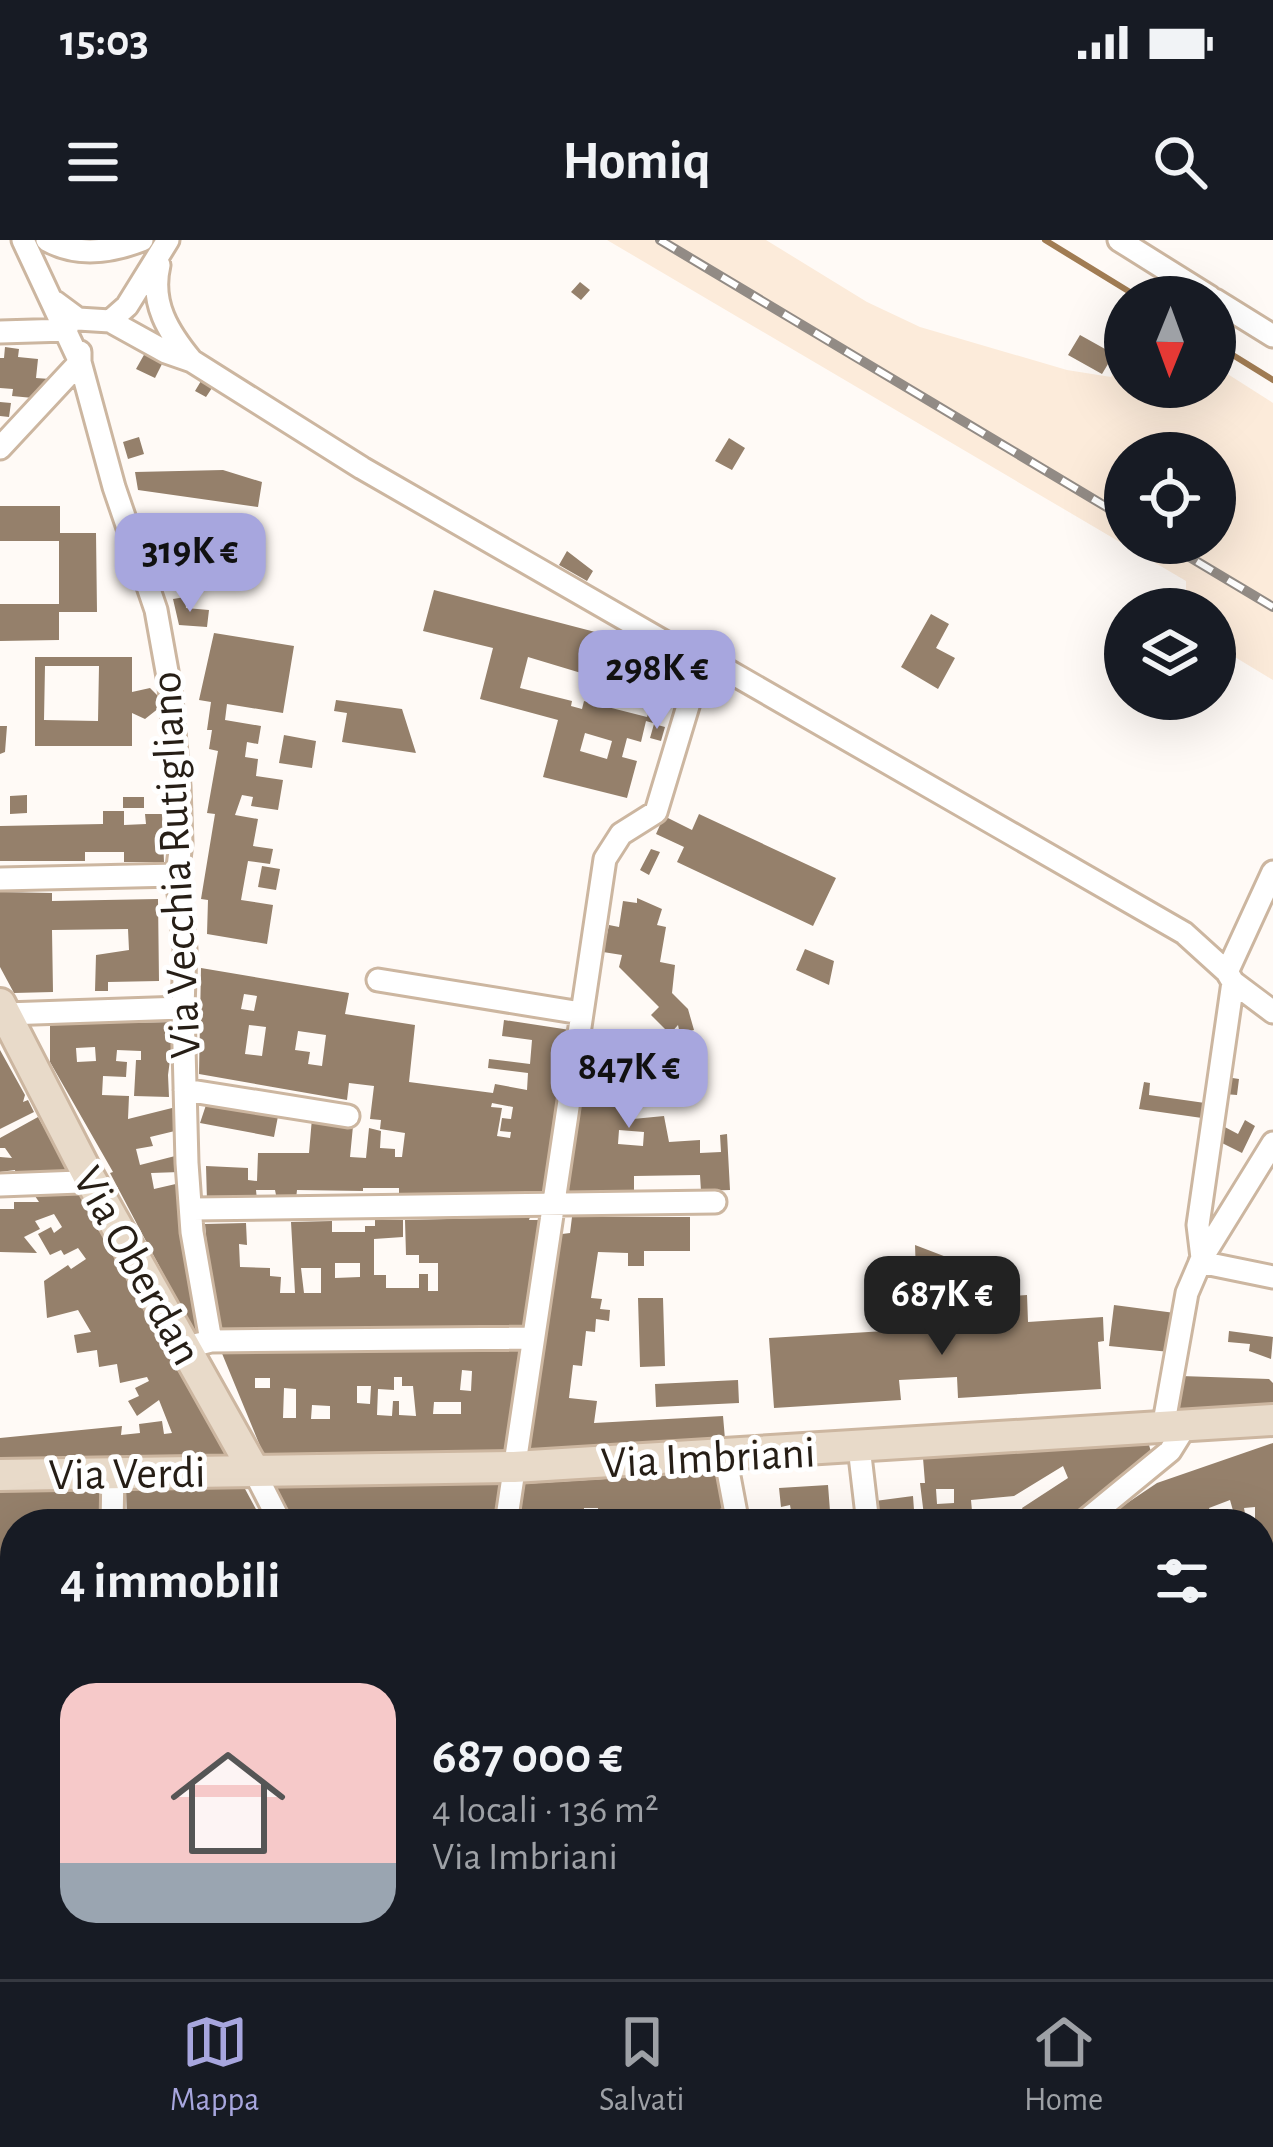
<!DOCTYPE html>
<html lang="it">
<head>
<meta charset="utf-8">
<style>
	body { margin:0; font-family:"Alegreya Sans",sans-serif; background:#242831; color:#f1f3f6; height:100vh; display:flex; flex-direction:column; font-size:45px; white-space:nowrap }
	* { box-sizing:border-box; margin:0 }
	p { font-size:39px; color:#9ea1a6 }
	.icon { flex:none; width:66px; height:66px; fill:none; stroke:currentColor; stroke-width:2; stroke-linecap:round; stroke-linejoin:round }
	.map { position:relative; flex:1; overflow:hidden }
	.panel { position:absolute; left:0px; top:1269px; width:1275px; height:471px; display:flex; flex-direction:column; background:#171b24; border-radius:48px 48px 0 0; box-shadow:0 12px 48px #0002 }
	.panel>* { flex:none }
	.needle { width:78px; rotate:181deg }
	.fabs { position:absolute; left:1104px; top:36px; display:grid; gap:24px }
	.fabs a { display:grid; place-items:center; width:132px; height:132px; border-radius:50%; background:#171b24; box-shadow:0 12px 48px #0002; font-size:60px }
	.price { position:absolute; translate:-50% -102px; padding:0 27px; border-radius:24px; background:#a7a6de; color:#111; font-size:39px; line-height:78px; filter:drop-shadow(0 3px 6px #0008) }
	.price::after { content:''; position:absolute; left:50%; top:72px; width:36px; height:27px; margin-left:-18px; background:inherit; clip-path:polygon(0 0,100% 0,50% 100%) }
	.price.on { background:#222; color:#fff }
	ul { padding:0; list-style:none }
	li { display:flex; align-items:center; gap:36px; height:300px; padding:0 60px }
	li+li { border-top:3px solid #363941 }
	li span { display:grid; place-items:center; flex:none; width:336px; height:240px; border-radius:36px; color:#555 }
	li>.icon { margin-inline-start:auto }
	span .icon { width:144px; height:144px; fill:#fffc; stroke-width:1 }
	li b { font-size:51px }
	h2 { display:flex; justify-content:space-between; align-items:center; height:144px; padding:0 60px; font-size:51px }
	.status { display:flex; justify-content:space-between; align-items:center; height:84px; padding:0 60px; background:#171b24; direction:ltr }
	.status svg { height:33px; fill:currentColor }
	header { display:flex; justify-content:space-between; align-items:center; height:156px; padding:0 60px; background:#171b24; font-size:54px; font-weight:600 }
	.tab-bar { display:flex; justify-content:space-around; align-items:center; height:168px; border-top:3px solid #363941; background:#171b24; font-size:33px; color:#9ea1a6 }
	.tab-bar a { display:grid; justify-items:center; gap:6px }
	.tab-bar .on { color:#a7a6de }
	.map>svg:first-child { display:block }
	.built { fill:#fcebda; fill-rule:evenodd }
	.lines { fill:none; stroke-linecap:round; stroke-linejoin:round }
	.stream { stroke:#a17c53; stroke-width:6 }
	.building { fill:#95806b; fill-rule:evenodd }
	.street-casing { stroke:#ccb6a0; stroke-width:27 }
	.secondary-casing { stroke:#ccb6a0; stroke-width:36 }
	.street { stroke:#fff; stroke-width:21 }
	.secondary { stroke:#e8dac9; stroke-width:30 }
	.rail-casing { stroke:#928b85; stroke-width:10 }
	.rail { stroke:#fff; stroke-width:6; stroke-dasharray:18; stroke-linecap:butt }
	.labels { text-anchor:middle; stroke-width:10; stroke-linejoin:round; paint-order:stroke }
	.street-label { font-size:45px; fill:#261e16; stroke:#fff }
</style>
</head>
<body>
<div class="status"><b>15:03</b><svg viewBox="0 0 49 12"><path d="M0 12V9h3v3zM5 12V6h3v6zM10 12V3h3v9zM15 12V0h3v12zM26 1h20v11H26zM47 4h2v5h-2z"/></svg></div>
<header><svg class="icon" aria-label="menu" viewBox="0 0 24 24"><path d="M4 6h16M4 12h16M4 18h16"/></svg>Homiq<svg class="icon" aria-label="search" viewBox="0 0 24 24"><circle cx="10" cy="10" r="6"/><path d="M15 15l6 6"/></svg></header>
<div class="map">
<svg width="1273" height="1739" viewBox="0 0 1273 1739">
	<rect width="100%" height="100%" fill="#fffaf6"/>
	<path class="built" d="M 607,0 L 766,0 L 867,62 L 920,87 L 1067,130 L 1111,137 L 1125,110 L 1125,147 L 1215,147 L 1215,126 L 1273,163 L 1273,440 L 1215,405 L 1215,369 L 1186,369 L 1186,341 ZM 1125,213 L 1215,213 L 1215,303 L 1125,303 Z"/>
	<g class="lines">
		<path class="stream" d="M 1045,0 L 1138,57
			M 1215,104 L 1273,140"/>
	</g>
	<path class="building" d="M 580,42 L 590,50 L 581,60 L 571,52 Z
		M 1080,95 L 1114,114 L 1102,134 L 1068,115 Z
		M 5,107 L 19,109 L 18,117 L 38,119 L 36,138 L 50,139 L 33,158 L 12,156 L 13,149 L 0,148 L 0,118 L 4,118 Z
		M 145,113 L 163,122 L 155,138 L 136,129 Z
		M 201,141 L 212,148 L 206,157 L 195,151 Z
		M 0,162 L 11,163 L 9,177 L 0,176 Z
		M 139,197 L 144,214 L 128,219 L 123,202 Z
		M 729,198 L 745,208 L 732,230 L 715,221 Z
		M 223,230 L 262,242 L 258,267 L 138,250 L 135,232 Z
		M 0,266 L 60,266 L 60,293 L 96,293 L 97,372 L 59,372 L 59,400 L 0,401 L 0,364 L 59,364 L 59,301 L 0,301 Z
		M 567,311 L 593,331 L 587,341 L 559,325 Z
		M 434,350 L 622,399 L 611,442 L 528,417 L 520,448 L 572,461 L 571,466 L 582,469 L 584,461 L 647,477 L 651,464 L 657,466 L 653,483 L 646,481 L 641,502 L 627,498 L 622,517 L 637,521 L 627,558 L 543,537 L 558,480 L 480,459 L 493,408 L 423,391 ZM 585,493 L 612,501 L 607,519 L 580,511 Z
		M 185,357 L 186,368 L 209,370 L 207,387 L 179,385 L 173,359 Z
		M 931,374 L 949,384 L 936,408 L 955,418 L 938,449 L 901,427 Z
		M 214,393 L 294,406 L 283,473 L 227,464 L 225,480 L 261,486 L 258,504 L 247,502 L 245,517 L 258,519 L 256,536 L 283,540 L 278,570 L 251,566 L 253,557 L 242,555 L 235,575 L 258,579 L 253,606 L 273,609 L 270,624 L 248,621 L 241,660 L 273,665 L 267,704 L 207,694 L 208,660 L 201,659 L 215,574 L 207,573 L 218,511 L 209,509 L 212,490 L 207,490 L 211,462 L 199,460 Z
		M 35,417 L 132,417 L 132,452 L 150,448 L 158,456 L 159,468 L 145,479 L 132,473 L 132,506 L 35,506 ZM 45,426 L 99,426 L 98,481 L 44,480 Z
		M 336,460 L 402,469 L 416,513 L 342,502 L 347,473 L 334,471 Z
		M 654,484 L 665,487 L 661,501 L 650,498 Z
		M 0,486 L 7,486 L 5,512 L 0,514 Z
		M 284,495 L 316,501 L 312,528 L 279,523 Z
		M 27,555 L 27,573 L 10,574 L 10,556 Z
		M 123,557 L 144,557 L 144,568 L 123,568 Z
		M 103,571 L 124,571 L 124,585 L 146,584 L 145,574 L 162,574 L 164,622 L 124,622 L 124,612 L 85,612 L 85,621 L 0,621 L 0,586 L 103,584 Z
		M 699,574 L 836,638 L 813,686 L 677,622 L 684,607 L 656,594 L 664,576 L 692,590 Z
		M 651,609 L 660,612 L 649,635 L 640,630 Z
		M 262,626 L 280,629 L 276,650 L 258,647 Z
		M 0,652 L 52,653 L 52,661 L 158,659 L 159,741 L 108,742 L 108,751 L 95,751 L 96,715 L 129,710 L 128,689 L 52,690 L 53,752 L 14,753 L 0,727 Z
		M 637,658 L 662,669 L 657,685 L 666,687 L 660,722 L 675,725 L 672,753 L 688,769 L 694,790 L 680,794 L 678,785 L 670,794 L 651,775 L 659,767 L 619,727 L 622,715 L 603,712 L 609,685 L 619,687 L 623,661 L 637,663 Z
		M 805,709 L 834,721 L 829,745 L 796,730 Z
		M 201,728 L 349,753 L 345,774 L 415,785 L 409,842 L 493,853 L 495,844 L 527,850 L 528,833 L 488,828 L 489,819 L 530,824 L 532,800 L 502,796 L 504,780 L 570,790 L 547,953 L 399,959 L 399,948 L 363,948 L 363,951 L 297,950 L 296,959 L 277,960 L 275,950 L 256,950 L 257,960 L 207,961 L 206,926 L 248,928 L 248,940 L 257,941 L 258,913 L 309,913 L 312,878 L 353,886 L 350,917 L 366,918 L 369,888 L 381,891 L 380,908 L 395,909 L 395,917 L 402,917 L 405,893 L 380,889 L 381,880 L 370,879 L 374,846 L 349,843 L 347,860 L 199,834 ZM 244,754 L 257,756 L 254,771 L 241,769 ZM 249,785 L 266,787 L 262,816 L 245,814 ZM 298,791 L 326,795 L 322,826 L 308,824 L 310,812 L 295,810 ZM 492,863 L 513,867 L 511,879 L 502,878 L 500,891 L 511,892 L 510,898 L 497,896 L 502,868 L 491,867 Z
		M 175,782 L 168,835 L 169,857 L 134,856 L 136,820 L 141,820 L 141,811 L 117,810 L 116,821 L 127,822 L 126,837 L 103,836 L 102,855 L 129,856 L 128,879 L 180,866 L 179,890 L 150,897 L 153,906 L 136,909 L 140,925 L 179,915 L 180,932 L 151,933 L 154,949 L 180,943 L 205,1090 L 194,1092 L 110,933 L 113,932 L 50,822 L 50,784 ZM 95,807 L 96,821 L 77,822 L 76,808 Z
		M 592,790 L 621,795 L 636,809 L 635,823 L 642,823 L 633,879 L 664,876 L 669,902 L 700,900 L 700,913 L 721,912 L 720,895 L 727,894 L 730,950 L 701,951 L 700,935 L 634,936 L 634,952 L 566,952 ZM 619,890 L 644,892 L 643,906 L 618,904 Z
		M 0,810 L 25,855 L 23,862 L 28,860 L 34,872 L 0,889 Z
		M 1226,837 L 1239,839 L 1237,855 L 1224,854 Z
		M 1144,842 L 1150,843 L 1149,855 L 1212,864 L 1209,879 L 1139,869 Z
		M 667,852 L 679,852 L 679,866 L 667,867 Z
		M 208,859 L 279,871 L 274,897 L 200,883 Z
		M 38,877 L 62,919 L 66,916 L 79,937 L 31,938 L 28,932 L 16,937 L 15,930 L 0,932 L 0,917 L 12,918 L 5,908 L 0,908 L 0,898 Z
		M 1245,880 L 1255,886 L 1242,913 L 1218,901 L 1221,885 L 1238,894 Z
		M 82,948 L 140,1054 L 227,1215 L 0,1219 L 0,1198 L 122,1186 L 121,1195 L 140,1193 L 139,1184 L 162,1181 L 164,1194 L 172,1193 L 159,1160 L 137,1176 L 128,1161 L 139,1156 L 135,1148 L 149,1141 L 147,1137 L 120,1143 L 117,1124 L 99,1127 L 97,1110 L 77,1113 L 74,1095 L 91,1092 L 78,1070 L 47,1078 L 44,1041 L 68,1025 L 71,1029 L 86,1019 L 78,1008 L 64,1015 L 61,1010 L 50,1015 L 38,994 L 51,987 L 54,993 L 62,987 L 54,974 L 35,981 L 40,989 L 24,997 L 37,1013 L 0,1012 L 0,969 L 14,969 L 14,962 L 39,962 L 31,950 Z
		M 530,977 L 529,980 L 542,980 L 525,1086 L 214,1091 L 205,984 L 246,983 L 247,1005 L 239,1004 L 240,1027 L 270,1028 L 270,1036 L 281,1037 L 280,1053 L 295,1053 L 291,982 L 332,981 L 332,992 L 365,992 L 365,986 L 375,986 L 375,980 L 403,980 L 403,997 L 374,999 L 374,1035 L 386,1035 L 386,1048 L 419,1048 L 419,1034 L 428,1034 L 428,1051 L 438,1051 L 438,1023 L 419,1023 L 419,1015 L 406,1015 L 405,980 ZM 335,1023 L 360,1023 L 360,1037 L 335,1038 ZM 301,1028 L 321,1028 L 321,1053 L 304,1053 Z
		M 572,977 L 690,977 L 690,1011 L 644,1011 L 644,1026 L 628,1026 L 628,1013 L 598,1012 L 591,1058 L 602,1059 L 600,1069 L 610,1070 L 609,1081 L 596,1079 L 595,1092 L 586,1091 L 582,1126 L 573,1125 L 569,1158 L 597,1161 L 594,1183 L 723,1176 L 725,1199 L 529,1213 L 562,994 L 570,993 Z
		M 915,1005 L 1009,1041 L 1004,1055 L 933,1033 L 934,1061 L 917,1062 Z
		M 1027,1055 L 1028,1082 L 1103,1077 L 1104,1101 L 1098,1102 L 1101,1149 L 958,1158 L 957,1137 L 899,1140 L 901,1160 L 774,1168 L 769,1098 L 968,1086 L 966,1059 Z
		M 638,1058 L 663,1058 L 665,1126 L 640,1127 Z
		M 1114,1065 L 1175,1073 L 1170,1112 L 1109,1106 Z
		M 1229,1091 L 1273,1097 L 1271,1119 L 1249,1111 L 1250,1104 L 1228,1102 Z
		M 522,1106 L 506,1213 L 263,1213 L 221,1111 ZM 462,1130 L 472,1131 L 471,1151 L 460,1150 ZM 394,1137 L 402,1137 L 402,1146 L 413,1146 L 416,1176 L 399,1175 L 399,1161 L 393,1161 L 392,1176 L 377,1175 L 378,1149 L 394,1150 ZM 255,1138 L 270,1138 L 270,1148 L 255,1148 ZM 357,1146 L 371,1146 L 370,1164 L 357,1163 ZM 284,1148 L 296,1149 L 296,1178 L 283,1178 ZM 434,1162 L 461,1162 L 461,1174 L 433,1174 ZM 312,1165 L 330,1166 L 330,1179 L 311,1179 Z
		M 1181,1136 L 1269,1139 L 1273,1143 L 1273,1167 L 1177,1173 Z
		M 738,1140 L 739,1163 L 656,1167 L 655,1144 Z
		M 1273,1203 L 1273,1431 L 1260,1436 L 1260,1284 L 1255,1284 L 1255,1267 L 1244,1268 L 1246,1279 L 1236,1281 L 1230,1260 L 1209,1268 L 1211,1273 L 1184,1284 L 1096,1284 L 1157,1243 Z
		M 1149,1205 L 1152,1215 L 1071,1284 L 978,1284 L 1025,1275 L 1022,1268 L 1068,1238 L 1063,1226 L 1014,1256 L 971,1260 L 972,1271 L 943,1278 L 943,1284 L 925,1284 L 920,1243 L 925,1243 L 923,1218 ZM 936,1249 L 954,1249 L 954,1263 L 937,1264 Z
		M 721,1232 L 729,1267 L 710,1271 L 713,1284 L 597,1283 L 598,1268 L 584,1268 L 583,1280 L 573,1279 L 573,1284 L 514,1284 L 522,1244 Z
		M 505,1244 L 499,1284 L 461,1284 L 461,1279 L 444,1280 L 444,1284 L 425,1280 L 425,1284 L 418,1284 L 418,1280 L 402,1284 L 402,1280 L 392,1280 L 392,1284 L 383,1284 L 383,1279 L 374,1279 L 374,1284 L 294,1284 L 277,1250 L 279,1245 Z
		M 828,1245 L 831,1284 L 764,1284 L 763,1274 L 791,1271 L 790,1265 L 781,1267 L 779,1248 Z
		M 244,1247 L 264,1284 L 192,1284 L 192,1281 L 174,1284 L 174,1280 L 127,1284 L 126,1248 Z
		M 104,1248 L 104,1284 L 15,1284 L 15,1347 L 0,1347 L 0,1250 Z
		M 913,1256 L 915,1284 L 878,1284 L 875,1261 Z
		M 0,1393 L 6,1393 L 7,1420 L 0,1420 Z
		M 0,1429 L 15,1433 L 15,1474 L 0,1473 Z
		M 1273,1456 L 1273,1503 L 1272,1503 L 1268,1492 L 1260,1495 L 1260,1460 Z
		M 0,1494 L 15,1494 L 14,1543 L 4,1544 L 11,1549 L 4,1555 L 12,1564 L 15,1560 L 15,1616 L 0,1600 L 0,1539 L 4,1535 Z
		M 1273,1512 L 1273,1613 L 1260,1582 L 1260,1539 L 1268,1536 L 1261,1516 Z
		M 1260,1600 L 1267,1616 L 1273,1614 L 1273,1698 L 1260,1701 Z
		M 0,1636 L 15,1652 L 0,1670 Z
		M 15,1688 L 15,1725 L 23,1725 L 28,1731 L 20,1739 L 0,1739 L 0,1703 Z
		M 39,1725 L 86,1725 L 99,1739 L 37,1739 L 45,1732 Z
		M 130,1725 L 152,1725 L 155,1739 L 144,1739 Z
		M 166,1725 L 255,1725 L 257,1739 L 158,1739 L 169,1735 Z
		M 277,1725 L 313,1725 L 313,1726 L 284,1734 Z
		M 373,1725 L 499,1725 L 461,1739 L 432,1739 L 430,1732 L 410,1739 L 380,1739 Z
		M 510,1725 L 522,1725 L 528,1736 L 541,1731 L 558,1739 L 496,1739 L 514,1732 Z
		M 557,1725 L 650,1725 L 640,1739 L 573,1739 Z
		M 690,1725 L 748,1725 L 745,1739 L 704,1739 Z
		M 769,1725 L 808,1725 L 807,1739 L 768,1739 Z
		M 897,1725 L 886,1736 L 890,1739 L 865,1739 L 859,1733 L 850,1736 L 848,1729 L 841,1732 L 840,1726 Z
		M 904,1725 L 930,1725 L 920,1739 L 907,1739 L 898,1731 Z
		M 955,1725 L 1016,1725 L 995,1739 L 936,1739 Z
		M 1059,1725 L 1121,1725 L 1127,1739 L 1044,1739 L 1041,1735 Z
		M 1132,1725 L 1176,1725 L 1160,1739 L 1138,1739 Z"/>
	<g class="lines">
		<defs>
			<path id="street" d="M 23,0 L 80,122 L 114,247 L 156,370 L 170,448 L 179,546 L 181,603 L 177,635 L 185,709 L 183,768 L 187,923 L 192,992 L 211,1101 L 183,1108
				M 47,0 C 77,17 111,12 142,0
				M 1119,0 L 1210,57
				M 159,25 C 150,63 168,92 192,121
				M 1215,60 L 1273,96
				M 55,62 L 78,79 L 110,81 L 127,66 L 168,0
				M 110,81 L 166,112 L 192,121 L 362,228 L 701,423 L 711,421 L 1184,693 L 1227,732 L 1233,742 L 1273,772
				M 0,92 L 67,90
				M 0,208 L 80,122 L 80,112
				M 0,639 L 177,635
				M 1227,732 L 1273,632
				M 378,740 L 581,773
				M 5,774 L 183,768
				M 185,850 L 348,876
				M 0,945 L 80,942 L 89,937
				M 193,969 L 715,962
				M 1202,1018 L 1198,985 L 1233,742
				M 1200,1022 L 1273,1037
				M 211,1101 L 532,1098
				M 1163,1188 L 1187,1053 L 1202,1018 L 1273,903
				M 859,1207 L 868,1284
				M 725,1215 L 738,1284
				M 253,1229 L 281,1284
				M 112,1284 L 113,1232
				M 506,1284 L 605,619 L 621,594 L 656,572 L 701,423
				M 1081,1284 L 1170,1211 L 1185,1187
				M 0,1350 L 15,1350
				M 1260,1445 L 1273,1440
				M 0,1485 L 15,1485
				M 0,1624 L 15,1640
				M 0,1684 L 15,1670
				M 1260,1710 L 1273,1707
				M 96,1725 L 110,1739
				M 266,1725 L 269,1739
				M 1127,1725 L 1133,1739
				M 551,1728 L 563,1739
				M 304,1739 L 352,1725
				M 649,1739 L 664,1725
				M 754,1739 L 755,1725
				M 927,1739 L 942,1725
				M 1001,1739 L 1021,1725
				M 1184,1739 L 1217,1725"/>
			<path id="secondary" d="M 0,764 L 89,937 L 253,1229
				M 0,1235 L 514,1227 L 1273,1180"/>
		</defs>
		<use href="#street" class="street-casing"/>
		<use href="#secondary" class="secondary-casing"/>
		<use href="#street" class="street"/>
		<use href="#secondary" class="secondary"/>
		<defs>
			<path id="rail" d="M 660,0 L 1125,278
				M 1166,303 L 1273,367"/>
		</defs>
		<use href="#rail" class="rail-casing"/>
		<use href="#rail" class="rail"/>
	</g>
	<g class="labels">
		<g class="street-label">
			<text transform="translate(174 625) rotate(-93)" y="16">Via Vecchia Rutigliano</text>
			<text transform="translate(139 1025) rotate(61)" y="16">Via Oberdan</text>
			<text transform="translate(708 1216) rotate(-3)" y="16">Via Imbriani</text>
			<text transform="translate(127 1232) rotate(-1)" y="16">Via Verdi</text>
		</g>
	</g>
</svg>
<div class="fabs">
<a><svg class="needle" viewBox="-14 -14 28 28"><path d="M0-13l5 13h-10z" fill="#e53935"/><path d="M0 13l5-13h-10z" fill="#9ea1a6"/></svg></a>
<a><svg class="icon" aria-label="locate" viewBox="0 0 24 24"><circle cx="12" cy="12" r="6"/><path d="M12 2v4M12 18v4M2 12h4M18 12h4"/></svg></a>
<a><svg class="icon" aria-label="layers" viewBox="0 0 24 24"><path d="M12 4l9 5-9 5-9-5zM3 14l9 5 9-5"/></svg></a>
</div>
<b class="price" style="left:190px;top:375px">319K €</b>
<b class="price" style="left:657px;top:492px">298K €</b>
<b class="price" style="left:629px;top:891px">847K €</b>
<b class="price on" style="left:942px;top:1118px">687K €</b>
<section class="panel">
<h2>4 immobili<svg class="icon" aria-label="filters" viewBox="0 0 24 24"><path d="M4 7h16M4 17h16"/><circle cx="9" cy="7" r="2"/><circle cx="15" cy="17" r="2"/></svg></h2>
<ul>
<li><span style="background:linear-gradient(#f6c9c9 75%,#9aa5b1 0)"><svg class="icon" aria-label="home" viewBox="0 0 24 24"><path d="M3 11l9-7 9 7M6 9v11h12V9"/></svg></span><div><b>687 000 €</b><p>4 locali · 136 m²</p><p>Via Imbriani</p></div></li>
</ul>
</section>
</div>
<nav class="tab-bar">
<a class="on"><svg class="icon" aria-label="map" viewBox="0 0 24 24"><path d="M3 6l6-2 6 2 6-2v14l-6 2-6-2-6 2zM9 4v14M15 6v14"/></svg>Mappa</a>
<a><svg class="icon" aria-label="saved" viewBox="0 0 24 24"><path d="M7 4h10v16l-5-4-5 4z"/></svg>Salvati</a>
<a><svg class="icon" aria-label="home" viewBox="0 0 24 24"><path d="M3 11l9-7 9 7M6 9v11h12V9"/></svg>Home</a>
</nav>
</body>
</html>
